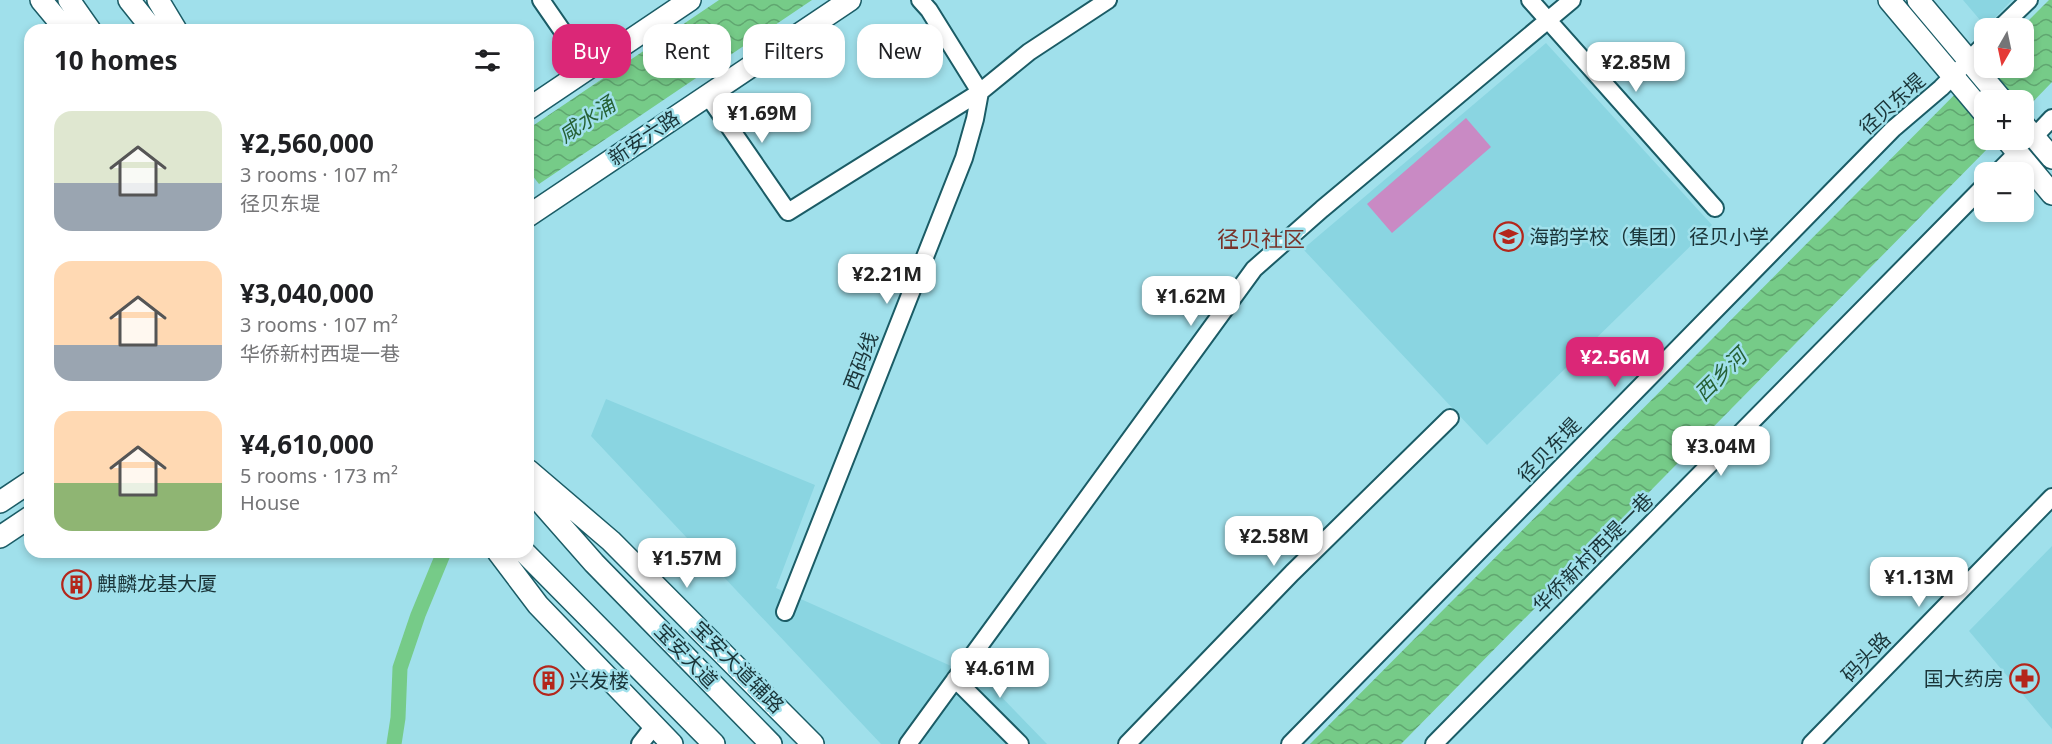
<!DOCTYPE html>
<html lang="en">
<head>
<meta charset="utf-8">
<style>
	body { margin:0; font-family:"Noto Sans","Noto Sans SC",sans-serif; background:#f2f2f2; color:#202124; height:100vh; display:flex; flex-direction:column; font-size:22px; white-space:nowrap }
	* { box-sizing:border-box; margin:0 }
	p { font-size:20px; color:#757577 }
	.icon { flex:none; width:33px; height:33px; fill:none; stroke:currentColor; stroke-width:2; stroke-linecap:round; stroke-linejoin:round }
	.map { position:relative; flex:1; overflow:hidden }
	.side { position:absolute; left:24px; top:24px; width:510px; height:534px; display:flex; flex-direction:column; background:#fff; border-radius:18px; box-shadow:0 3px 9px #0003 }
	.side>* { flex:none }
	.top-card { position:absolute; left:552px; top:24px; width:570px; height:54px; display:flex; gap:12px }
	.needle { width:39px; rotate:189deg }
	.controls { position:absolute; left:1974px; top:18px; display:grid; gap:12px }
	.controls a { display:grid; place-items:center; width:60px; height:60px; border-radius:12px; background:#fff; box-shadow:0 3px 9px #0003; font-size:30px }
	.price { position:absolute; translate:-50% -51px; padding:0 14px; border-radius:12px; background:#fff; color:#222; font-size:20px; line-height:39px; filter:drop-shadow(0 2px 3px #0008) }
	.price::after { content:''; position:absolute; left:50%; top:36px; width:18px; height:14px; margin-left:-9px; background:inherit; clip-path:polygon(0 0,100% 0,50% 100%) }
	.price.active { background:#db2777; color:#fff }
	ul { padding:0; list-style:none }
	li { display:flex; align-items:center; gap:18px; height:150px; padding:0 30px }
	li span { display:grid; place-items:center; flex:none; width:168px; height:120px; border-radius:18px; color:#555 }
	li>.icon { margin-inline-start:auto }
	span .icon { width:72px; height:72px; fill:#fffc; stroke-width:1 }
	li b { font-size:26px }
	h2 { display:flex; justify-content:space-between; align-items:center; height:72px; padding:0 30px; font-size:26px }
	.chip { padding:0 21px; border-radius:18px; background:#fff; box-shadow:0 3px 9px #0003; font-size:21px; line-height:54px }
	.chip.active { background:#db2777; color:#fff }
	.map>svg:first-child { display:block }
	.built { fill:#8ad5e1 }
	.pitch { fill:#c98ac4 }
	.water { fill:url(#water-waves) }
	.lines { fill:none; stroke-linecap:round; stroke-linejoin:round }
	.canal { stroke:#76cb88; stroke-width:15 }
	.minor-casing { stroke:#1b5c66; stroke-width:20 }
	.major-casing { stroke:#1b5c66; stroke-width:24 }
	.minor { stroke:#fff; stroke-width:16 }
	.major { stroke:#fff; stroke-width:21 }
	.labels { text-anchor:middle; stroke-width:5; stroke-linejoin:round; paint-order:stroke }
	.street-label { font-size:20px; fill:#1a3438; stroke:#a0e0eb }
	.poi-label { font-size:20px; fill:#1a3438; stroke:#a0e0eb; text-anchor:start }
	.water-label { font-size:21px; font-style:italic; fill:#266135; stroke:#a0e0eb }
	.quarter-label { font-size:22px; fill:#79332a; stroke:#a0e0eb }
</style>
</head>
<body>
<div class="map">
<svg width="2052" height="744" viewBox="0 0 2052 744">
	<defs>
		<pattern id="water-waves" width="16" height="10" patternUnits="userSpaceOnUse" patternTransform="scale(1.5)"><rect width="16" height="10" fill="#76cb88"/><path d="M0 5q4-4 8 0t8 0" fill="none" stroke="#60a670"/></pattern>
	</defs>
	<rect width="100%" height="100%" fill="#a0e0eb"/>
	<path class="built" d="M 1963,0 L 2012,0 L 1986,27 Z
		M 1546,43 L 1712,225 L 1487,445 L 1303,249 Z
		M 606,399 L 815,485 L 776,588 L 987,682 L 1047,744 L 881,744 L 591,436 Z
		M 2052,546 L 2052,729 L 1969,631 Z"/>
	<path class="pitch" d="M 1466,118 L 1491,147 L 1392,233 L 1367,204 Z"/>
	<path class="water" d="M 719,0 L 812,0 L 539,184 L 528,170 L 528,129 Z
		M 2049,0 L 2052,0 L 2052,82 L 2024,111 L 2024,100 L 1984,100 L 1984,140 L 1996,140 L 1401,744 L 1310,744 L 1984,65 L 1984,68 L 2024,68 L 2024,28 L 2021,28 Z"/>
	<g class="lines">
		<path class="canal" d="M 394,744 L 398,718 L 400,668 L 418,615 L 444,552"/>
		<defs>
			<path id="minor" d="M 541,0 L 588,68
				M 1530,0 L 1715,208
				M 2000,28 L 2029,0
				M 708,96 L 788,212 L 980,92 L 1029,52 L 1108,0
				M 2034,137 L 2052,118
				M 1998,172 L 2018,152
				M 785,612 L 964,158 L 975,119 L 980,92 L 929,10 L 920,0
				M 955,679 L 1020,744
				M 640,744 L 654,726
				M 908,744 L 1254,269 L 1322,209 L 1572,0
				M 1127,744 L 1292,573 L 1450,418
				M 1290,744 L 1836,187 L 1893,129 L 1941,88 L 1984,45
				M 1434,744 L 1984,186
				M 1811,744 L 2052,497"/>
			<path id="major" d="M 41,0 L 66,30
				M 69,0 L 90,30
				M 129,0 L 153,30
				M 158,0 L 176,30
				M 1889,0 L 1984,113
				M 1918,0 L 2002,100
				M 528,109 L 690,0
				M 2024,125 L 2052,158
				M 2007,140 L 2052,194
				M 528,216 L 850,0
				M 528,470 L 611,541 L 813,744
				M 528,488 L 594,563 L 771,744
				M 0,502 L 30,482
				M 0,537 L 30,517
				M 498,552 L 538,605 L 672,744
				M 524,552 L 714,744"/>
		</defs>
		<use href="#minor" class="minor-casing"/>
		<use href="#major" class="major-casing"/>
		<use href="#minor" class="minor"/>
		<use href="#major" class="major"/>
	</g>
	<defs>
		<symbol id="school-ring" viewBox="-11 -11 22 22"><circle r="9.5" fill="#a0e0eb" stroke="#b4261b" stroke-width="1.5"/><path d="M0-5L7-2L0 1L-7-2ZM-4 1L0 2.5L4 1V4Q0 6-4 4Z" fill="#b4261b"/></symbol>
		<symbol id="building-ring" viewBox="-11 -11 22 22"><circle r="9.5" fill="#a0e0eb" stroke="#b4261b" stroke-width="1.5"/><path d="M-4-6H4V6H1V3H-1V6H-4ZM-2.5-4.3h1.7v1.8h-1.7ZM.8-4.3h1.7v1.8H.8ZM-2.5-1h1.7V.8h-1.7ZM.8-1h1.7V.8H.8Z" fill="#b4261b"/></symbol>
		<symbol id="pharmacy-ring" viewBox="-11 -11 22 22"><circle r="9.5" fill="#a0e0eb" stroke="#b4261b" stroke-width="1.5"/><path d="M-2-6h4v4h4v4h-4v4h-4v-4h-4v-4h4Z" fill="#b4261b"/></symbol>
	</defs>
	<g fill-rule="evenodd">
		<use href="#school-ring" x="1492" y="220" width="33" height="33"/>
		<use href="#building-ring" x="60" y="568" width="33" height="33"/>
		<use href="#pharmacy-ring" x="2008" y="662" width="33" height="33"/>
		<use href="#building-ring" x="532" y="664" width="33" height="33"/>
	</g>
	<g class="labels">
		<g class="street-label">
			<text transform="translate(1892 104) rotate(-42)" y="7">径贝东堤</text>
			<text transform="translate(644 138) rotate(-34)" y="7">新安六路</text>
			<text transform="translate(861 361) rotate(-69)" y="7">西码线</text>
			<text transform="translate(1549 450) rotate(-46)" y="7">径贝东堤</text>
			<text transform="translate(1593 553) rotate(-45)" y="7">华侨新村西堤一巷</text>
			<text transform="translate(686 656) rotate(46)" y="7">宝安大道</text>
			<text transform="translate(1866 657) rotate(-46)" y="7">码头路</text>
			<text transform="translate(738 667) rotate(45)" y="7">宝安大道辅路</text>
		</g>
		<g class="poi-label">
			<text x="1529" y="244">海韵学校（集团）径贝小学</text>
			<text x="97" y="591">麒麟龙基大厦</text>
			<text x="2004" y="686" text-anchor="end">国大药房</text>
			<text x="569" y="688">兴发楼</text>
		</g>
		<g class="water-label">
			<text transform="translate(587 120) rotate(-34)" y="7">咸水涌</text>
			<text transform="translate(1721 375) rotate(-45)" y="7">西乡河</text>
		</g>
		<g class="quarter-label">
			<text x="1261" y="247">径贝社区</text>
		</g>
	</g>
</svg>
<div class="controls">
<a><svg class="needle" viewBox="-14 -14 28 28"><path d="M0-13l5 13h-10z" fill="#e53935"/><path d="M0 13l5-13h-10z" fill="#757577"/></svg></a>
<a>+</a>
<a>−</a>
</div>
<b class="price" style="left:1636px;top:93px">¥2.85M</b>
<b class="price" style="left:762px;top:144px">¥1.69M</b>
<b class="price" style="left:887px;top:305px">¥2.21M</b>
<b class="price" style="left:1191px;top:327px">¥1.62M</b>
<b class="price active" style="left:1615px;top:388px">¥2.56M</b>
<b class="price" style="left:1721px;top:477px">¥3.04M</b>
<b class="price" style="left:1274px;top:567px">¥2.58M</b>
<b class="price" style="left:687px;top:589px">¥1.57M</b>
<b class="price" style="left:1919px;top:608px">¥1.13M</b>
<b class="price" style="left:1000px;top:699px">¥4.61M</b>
<div class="top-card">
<a class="chip active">Buy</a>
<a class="chip">Rent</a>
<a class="chip">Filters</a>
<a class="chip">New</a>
</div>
<section class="side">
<h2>10 homes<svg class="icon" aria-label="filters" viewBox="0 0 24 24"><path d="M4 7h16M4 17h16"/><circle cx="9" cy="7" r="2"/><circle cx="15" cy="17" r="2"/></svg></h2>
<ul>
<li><span style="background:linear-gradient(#dfe7d0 60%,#9aa5b1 0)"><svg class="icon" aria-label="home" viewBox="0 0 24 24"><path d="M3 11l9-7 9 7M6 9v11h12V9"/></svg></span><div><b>¥2,560,000</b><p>3 rooms · 107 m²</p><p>径贝东堤</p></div></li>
<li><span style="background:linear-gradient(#ffd9b3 70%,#9aa5b1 0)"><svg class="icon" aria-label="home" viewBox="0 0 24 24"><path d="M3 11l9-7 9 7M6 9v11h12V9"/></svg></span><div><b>¥3,040,000</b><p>3 rooms · 107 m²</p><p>华侨新村西堤一巷</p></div></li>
<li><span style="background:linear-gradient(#ffd9b3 60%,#8fb573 0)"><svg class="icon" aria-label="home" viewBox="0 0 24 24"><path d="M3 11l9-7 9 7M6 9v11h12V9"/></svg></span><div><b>¥4,610,000</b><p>5 rooms · 173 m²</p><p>House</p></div></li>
</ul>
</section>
</div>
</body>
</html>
